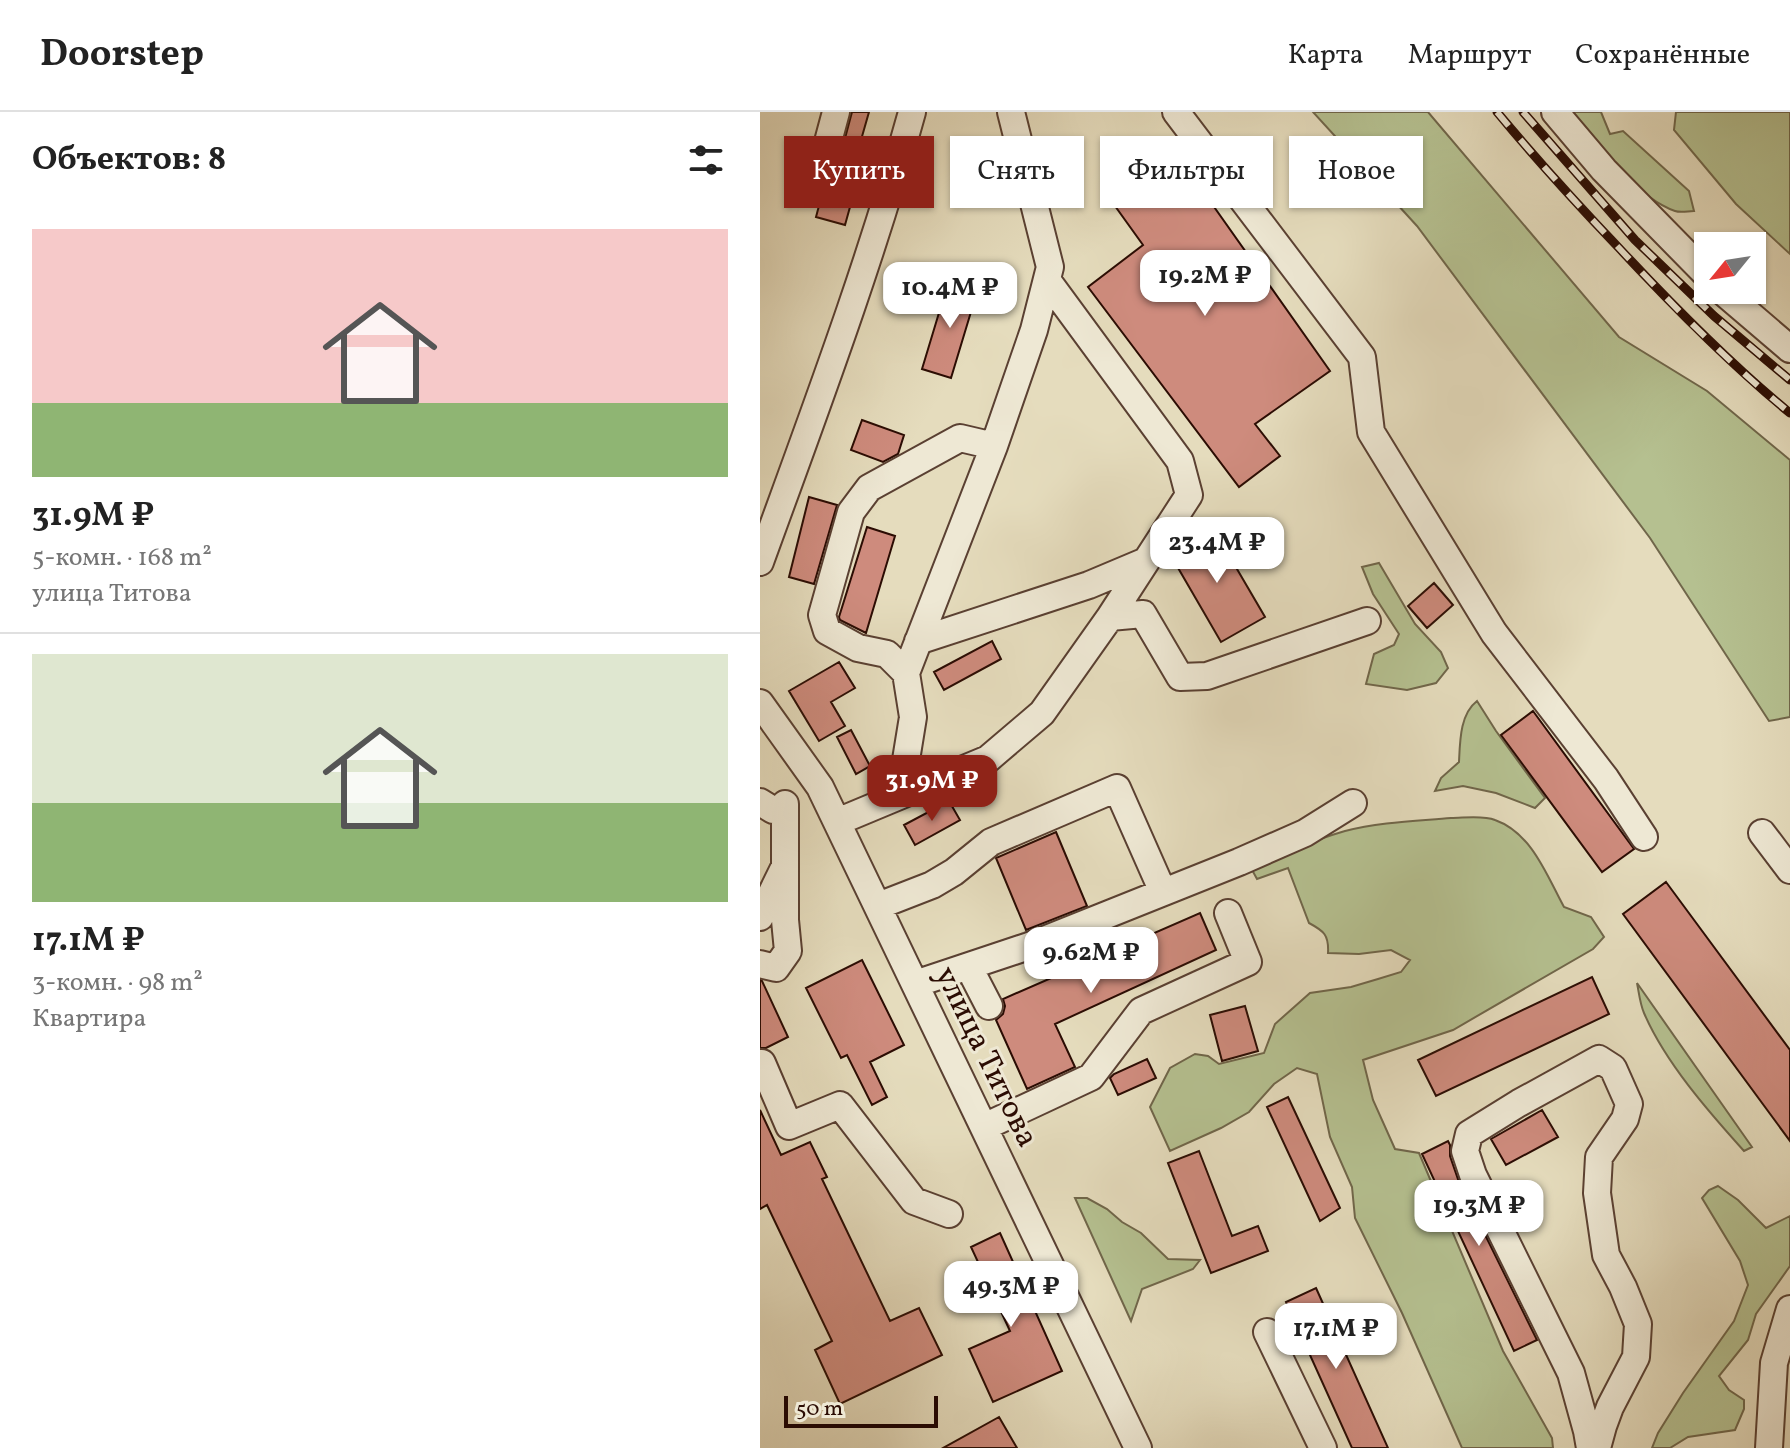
<!DOCTYPE html>
<html lang="ru">
<head>
<meta charset="utf-8">
<style>
	body { margin:0; font-family:Vollkorn,serif; background:#f2f2f2; color:#222; height:100vh; display:flex; flex-direction:column; font-size:30px; white-space:nowrap }
	* { box-sizing:border-box; margin:0 }
	p { font-size:26px; color:#767676 }
	.icon { flex:none; width:44px; height:44px; fill:none; stroke:currentColor; stroke-width:2; stroke-linecap:round; stroke-linejoin:round }
	.map { position:relative; flex:1; overflow:hidden }
	.panel { display:flex; flex-direction:column; background:#fff; width:760px }
	.panel>* { flex:none }
	.hud { position:absolute; left:24px; top:24px; width:760px; height:72px; display:flex; gap:16px }
	.needle { width:52px; rotate:240deg }
	.fabs { position:absolute; left:934px; top:120px; display:grid; gap:16px }
	.fabs a { display:grid; place-items:center; width:72px; height:72px; border-radius:0px; background:#fff; box-shadow:0 2px 6px #0004; font-size:40px }
	.scale { position:absolute; left:24px; bottom:20px; width:154px; box-sizing:border-box; padding-left:8px; border:4px solid #2b0c03; border-top:0; font-size:22px; line-height:28px; white-space:nowrap; color:#2b0c03; -webkit-text-stroke:6px #eee8d4; paint-order:stroke }
	.price { position:absolute; translate:-50% -68px; padding:0 18px; border-radius:16px; background:#fff; color:#222; font-size:26px; line-height:52px; filter:drop-shadow(0 2px 4px #0008) }
	.price::after { content:''; position:absolute; left:50%; top:48px; width:24px; height:18px; margin-left:-12px; background:inherit; clip-path:polygon(0 0,100% 0,50% 100%) }
	.price.on { background:#8f2418; color:#fff }
	ul { padding:0; list-style:none }
	li { display:grid; align-content:center; gap:16px; height:424px; padding:0 32px }
	li+li { border-top:2px solid #e0e0e0 }
	li span { display:grid; place-items:center; height:248px; border-radius:0px; color:#555 }
	li>.icon { margin-inline-start:auto }
	span .icon { width:144px; height:144px; fill:#fffc; stroke-width:1 }
	li b { font-size:34px }
	h2 { display:flex; justify-content:space-between; align-items:center; height:96px; padding:0 32px; font-size:34px }
	.chip { padding:0 28px; border-radius:0px; background:#fff; box-shadow:0 2px 6px #0004; font-size:28px; line-height:72px }
	.chip.on { background:#8f2418; color:#fff }
	header { display:flex; align-items:center; gap:48px; box-sizing:border-box; height:112px; padding:0 40px; background:#fff; border-bottom:2px solid #e0e0e0 }
	header strong { font-size:38px }
	nav { display:flex; gap:44px; margin-inline-start:auto; font-size:28px }
	main { display:flex; flex:1; min-height:0 }
	.map>svg:first-child { display:block }
	.green { fill:#b5c090; stroke:#70664a; stroke-width:2 }
	.building { fill:#ce8b7d; stroke:#2b0c03; stroke-width:2 }
	.lines { fill:none; stroke-linecap:round; stroke-linejoin:round }
	.minor-casing { stroke:#5a4032; stroke-width:30 }
	.minor { stroke:#eee8d4; stroke-width:26 }
	.rail-casing { stroke:#2b0c03; stroke-width:9 }
	.rail { stroke:#eee8d4; stroke-width:6; stroke-dasharray:18; stroke-linecap:butt }
	.labels { text-anchor:middle; stroke-width:6; stroke-linejoin:round; paint-order:stroke }
	.street-label { font-size:32px; fill:#2b0c03; stroke:#eee8d4 }
</style>
</head>
<body>
<header>
<strong>Doorstep</strong>
<nav><a>Карта</a><a>Маршрут</a><a>Сохранённые</a></nav>
</header>
<main>
<section class="panel">
<h2>Объектов: 8<svg class="icon" aria-label="filters" viewBox="0 0 24 24"><path d="M4 7h16M4 17h16"/><circle cx="9" cy="7" r="2"/><circle cx="15" cy="17" r="2"/></svg></h2>
<ul>
<li><span style="background:linear-gradient(#f6c9c9 70%,#8fb573 0)"><svg class="icon" aria-label="home" viewBox="0 0 24 24"><path d="M3 11l9-7 9 7M6 9v11h12V9"/></svg></span><div><b>31.9M ₽</b><p>5-комн. · 168 m²</p><p>улица Титова</p></div></li>
<li><span style="background:linear-gradient(#dfe7d0 60%,#8fb573 0)"><svg class="icon" aria-label="home" viewBox="0 0 24 24"><path d="M3 11l9-7 9 7M6 9v11h12V9"/></svg></span><div><b>17.1M ₽</b><p>3-комн. · 98 m²</p><p>Квартира</p></div></li>
</ul>
</section>
<div class="map">
<svg width="1030" height="1336" viewBox="0 0 1030 1336">
	<rect width="100%" height="100%" fill="#e5dcbd"/>
	<filter id="stains"><feTurbulence type="fractalNoise" baseFrequency=".0025" numOctaves="4"/><feColorMatrix values="0 0 0 0 .2 0 0 0 0 .09 0 0 0 0 .02 0 0 0 .5 -.17"/></filter>
	<radialGradient id="worn" r=".72"><stop offset=".6" stop-color="#630" stop-opacity="0"/><stop offset="1" stop-color="#630" stop-opacity=".3"/></radialGradient>
	<path class="green" d="M 553,0 L 668,0 L 859,225 L 947,279 L 1030,348 L 1030,605 L 1009,609 L 890,426 L 657,114 Z
		M 809,0 L 841,0 L 850,22 L 863,19 L 929,79 L 934,99 C 928,99 921,101 915,99 C 877,86 834,31 809,0 Z
		M 916,0 L 1030,0 L 1030,142 L 976,92 L 914,18 Z
		M 619,451 L 655,512 L 681,540 L 688,556 L 676,571 L 647,578 L 606,572 L 614,542 L 634,533 L 639,522 L 613,482 L 602,455 Z
		M 717,589 L 736,619 L 785,686 L 775,696 L 736,681 L 703,674 L 675,679 L 681,666 L 699,650 C 700,629 700,602 717,589 Z
		M 691,706 C 704,706 723,703 735,708 C 772,721 787,764 804,795 L 831,805 L 844,825 L 833,837 L 693,918 L 603,948 L 613,988 L 635,1037 L 659,1041 L 743,1239 L 792,1326 L 793,1336 L 702,1336 L 642,1201 L 595,1106 L 592,1075 L 570,1025 L 557,962 L 537,956 L 514,972 L 489,1000 L 461,1016 L 410,1039 L 390,995 L 410,956 L 435,942 L 448,944 L 459,952 L 504,941 L 515,912 L 550,881 L 591,875 L 618,867 L 641,860 L 650,848 L 631,838 L 599,842 L 568,841 C 569,823 564,819 549,811 L 528,756 L 497,767 L 491,756 C 522,743 552,728 585,719 C 619,710 656,709 691,706 Z
		M 877,871 L 992,1035 L 984,1039 C 948,999 905,950 884,901 C 880,892 879,881 877,871 Z
		M 958,1074 L 978,1088 L 1006,1116 L 1030,1104 L 1030,1154 L 996,1202 L 988,1228 L 959,1264 L 969,1278 L 984,1288 L 984,1297 L 975,1318 L 928,1325 L 910,1336 L 892,1336 L 898,1321 L 923,1281 L 974,1209 L 988,1173 L 980,1149 L 942,1086 L 949,1078 Z
		M 315,1086 L 327,1086 L 347,1097 L 362,1110 L 381,1121 L 408,1147 L 440,1148 L 433,1157 L 382,1177 L 371,1209 Z"/>
	<path class="building" d="M 92,0 L 109,0 L 101,28 L 108,30 L 85,113 L 56,105 L 69,56 L 77,52 L 80,45 Z
		M 416,41 L 570,259 L 495,312 L 520,344 L 479,375 L 328,175 L 383,133 L 350,87 Z
		M 188,171 L 217,180 L 191,266 L 162,257 Z
		M 102,308 L 144,323 L 138,342 L 123,350 L 91,338 Z
		M 49,385 L 77,393 L 54,472 L 29,465 Z
		M 107,415 L 135,424 L 106,521 L 80,508 L 79,505 Z
		M 453,416 L 505,505 L 461,530 L 410,442 Z
		M 674,471 L 693,493 L 667,516 L 648,494 Z
		M 232,529 L 241,547 L 184,578 L 174,560 Z
		M 79,550 L 95,576 L 71,590 L 85,614 L 59,629 L 29,579 Z
		M 773,599 L 874,737 L 842,760 L 741,623 Z
		M 91,618 L 110,654 L 96,662 L 77,625 Z
		M 189,689 L 200,708 L 155,733 L 144,713 Z
		M 296,720 L 327,794 L 266,818 L 236,746 Z
		M 906,770 L 1030,938 L 1030,1029 L 863,802 Z
		M 440,801 L 456,838 L 295,912 L 315,955 L 267,977 L 236,908 L 243,902 L 245,894 L 243,887 Z
		M 102,848 L 144,933 L 110,950 L 127,985 L 112,993 L 87,943 L 81,946 L 46,876 Z
		M 832,865 L 849,902 L 676,984 L 658,948 Z
		M 0,868 L 2,869 L 28,925 L 6,936 L 0,936 Z
		M 485,894 L 498,939 L 462,949 L 450,903 Z
		M 387,947 L 396,966 L 358,983 L 350,966 L 354,962 Z
		M 528,985 L 580,1096 L 560,1109 L 507,995 Z
		M 0,998 L 21,1043 L 50,1030 L 67,1065 L 62,1067 L 130,1209 L 159,1196 L 182,1243 L 80,1292 L 55,1238 L 72,1229 L 7,1093 L 0,1097 Z
		M 782,998 L 798,1025 L 746,1053 L 731,1027 Z
		M 688,1029 L 690,1033 L 690,1044 L 699,1070 L 777,1228 L 754,1239 L 662,1042 Z
		M 439,1039 L 472,1124 L 498,1114 L 508,1139 L 451,1161 L 408,1051 Z
		M 240,1121 L 302,1259 L 233,1290 L 209,1237 L 250,1219 L 211,1135 Z
		M 556,1176 L 628,1336 L 592,1336 L 526,1190 Z
		M 239,1305 L 257,1336 L 183,1336 Z"/>
	<g class="lines">
		<defs>
			<path id="minor" d="M 416,0 L 602,245 L 611,320 L 734,521 L 846,667 L 884,725
				M 795,0 L 844,58 L 948,164
				M 65,41 L 76,0
				M 287,168 L 420,349 L 429,383 L 350,505
				M 961,178 L 1030,237
				M 0,450 C 54,301 110,153 152,0
				M 158,529 L 329,473 L 386,449
				M 146,561 L 234,334 L 274,218 L 290,155 L 251,0
				M 0,591 L 60,675 L 378,1336
				M 0,690 L 13,698
				M 124,690 L 146,648 L 153,605 L 146,561 L 127,542 L 98,536 L 67,519 L 62,503 L 91,400 L 109,376 L 200,326 L 234,334
				M 77,710 L 228,647 L 282,601 L 350,505 L 383,502 L 420,565 L 447,564 L 607,509
				M 1002,721 L 1030,758
				M 118,794 L 172,773 L 194,760 L 231,730 L 357,676 L 403,780
				M 0,805 L 23,758
				M 0,852 L 16,856 L 28,839 L 25,808 L 25,692
				M 214,865 L 229,894
				M 155,872 L 269,834 L 479,750 L 545,721 L 593,691
				M 2,951 L 29,1014 L 80,993 L 154,1089 L 189,1102
				M 224,1015 L 331,965 L 381,899 L 488,850 L 468,801
				M 507,1220 L 563,1336
				M 830,1336 L 827,1319 L 811,1261 L 713,1063 L 705,1039 L 709,1022 L 759,991 L 839,947 L 853,956 L 869,992 L 865,1007 L 839,1045 L 837,1081 L 846,1143 L 863,1175 L 878,1212 L 876,1245 L 850,1295 L 843,1314 L 837,1336
				M 1009,1336 L 1014,1251 L 1030,1197"/>
		</defs>
		<use href="#minor" class="minor-casing"/>
		<use href="#minor" class="minor"/>
		<defs>
			<path id="rail" d="M 737,0 C 776,47 817,92 859,136 C 913,194 969,251 1030,301
				M 763,0 L 875,128 L 954,204 L 1030,268"/>
		</defs>
		<use href="#rail" class="rail-casing"/>
		<use href="#rail" class="rail"/>
	</g>
	<g class="labels">
		<g class="street-label">
			<text transform="translate(228 944) rotate(64)" y="11">улица Титова</text>
		</g>
	</g>
	<rect width="100%" height="100%" filter="url(#stains)"/>
	<rect width="100%" height="100%" fill="url(#worn)"/>
</svg>
<div class="fabs">
<a><svg class="needle" viewBox="-14 -14 28 28"><path d="M0-13l5 13h-10z" fill="#e53935"/><path d="M0 13l5-13h-10z" fill="#767676"/></svg></a>
</div>
<div class="scale">50 m</div>
<b class="price" style="left:445px;top:206px">19.2M ₽</b>
<b class="price" style="left:190px;top:218px">10.4M ₽</b>
<b class="price" style="left:457px;top:473px">23.4M ₽</b>
<b class="price on" style="left:172px;top:711px">31.9M ₽</b>
<b class="price" style="left:331px;top:883px">9.62M ₽</b>
<b class="price" style="left:719px;top:1136px">19.3M ₽</b>
<b class="price" style="left:251px;top:1217px">49.3M ₽</b>
<b class="price" style="left:576px;top:1259px">17.1M ₽</b>
<div class="hud">
<a class="chip on">Купить</a>
<a class="chip">Снять</a>
<a class="chip">Фильтры</a>
<a class="chip">Новое</a>
</div>
</div>
</main>
</body>
</html>
